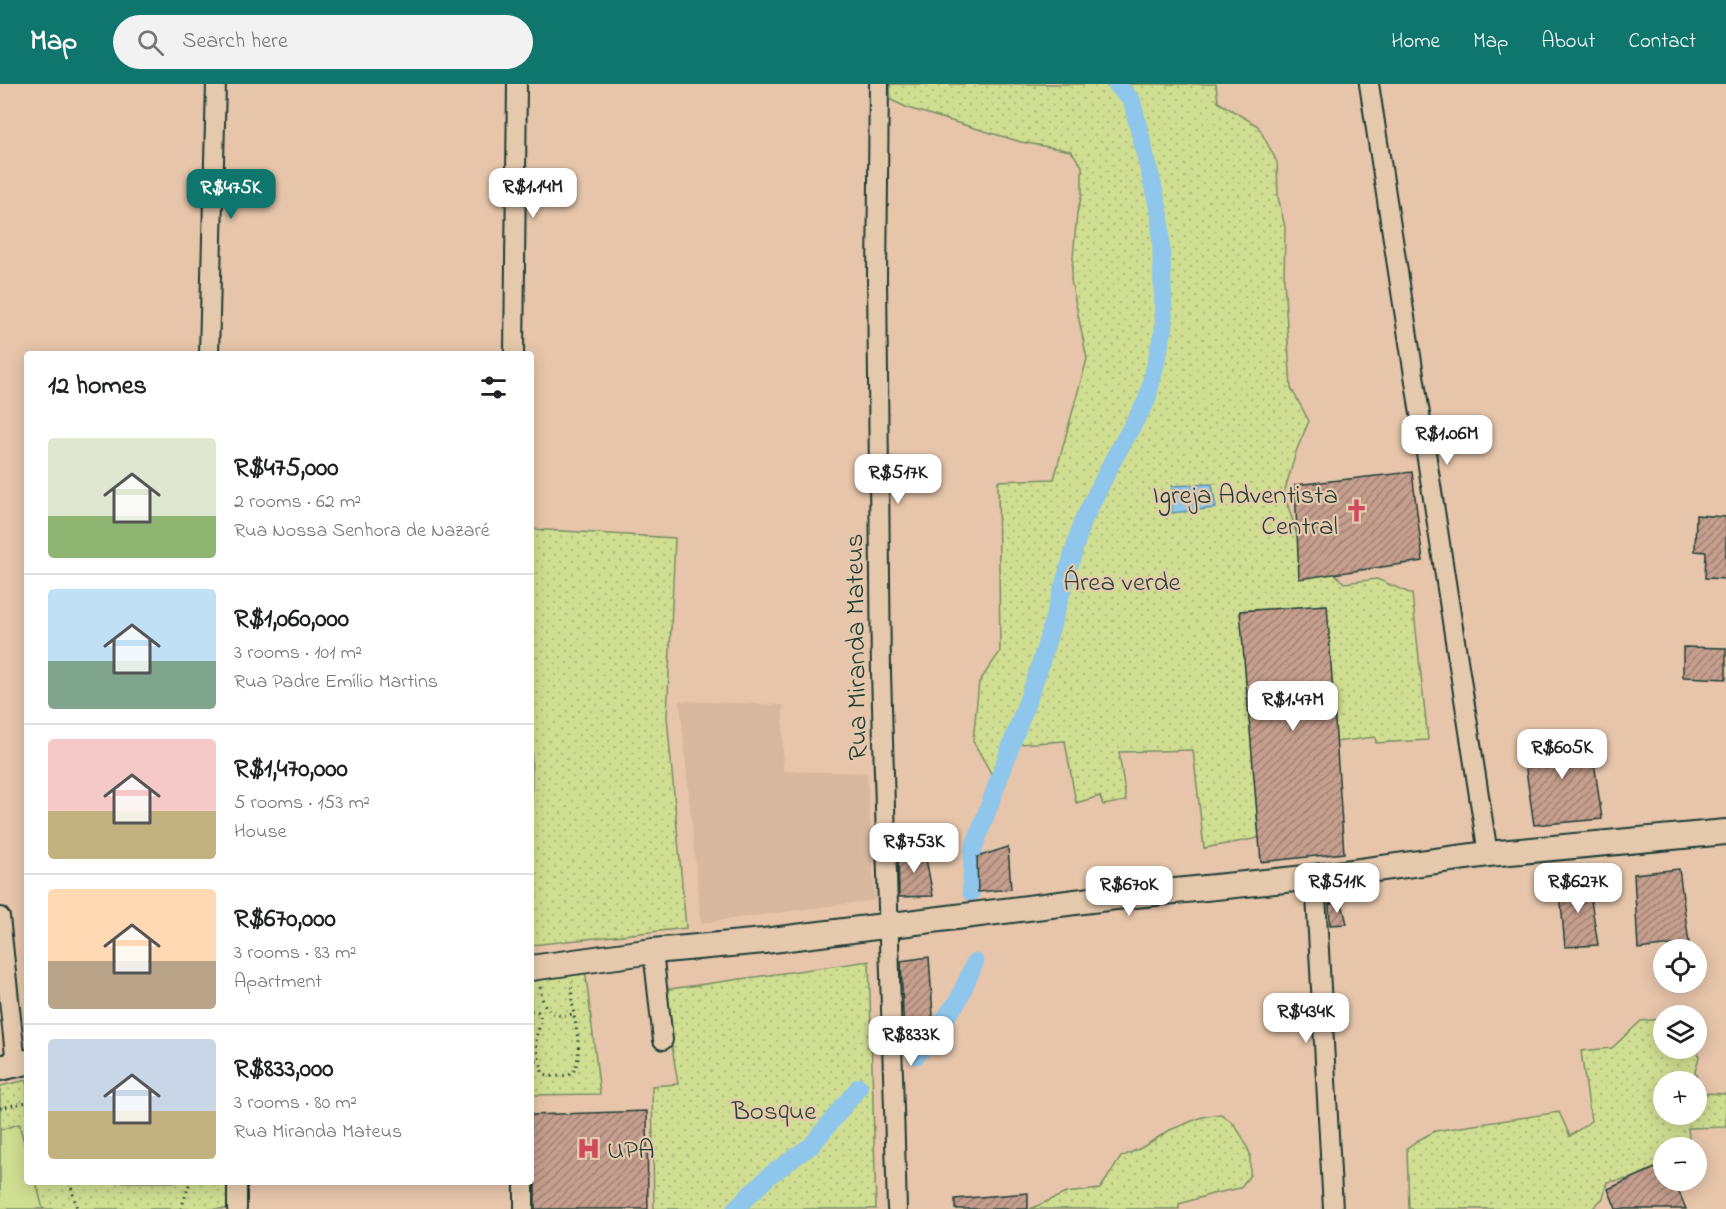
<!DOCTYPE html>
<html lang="en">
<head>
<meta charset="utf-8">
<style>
	body { margin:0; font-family:"Indie Flower",sans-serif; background:#f2f2f2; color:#202124; height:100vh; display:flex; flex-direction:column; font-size:22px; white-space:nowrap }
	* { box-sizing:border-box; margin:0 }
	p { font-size:20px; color:#757577 }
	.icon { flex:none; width:33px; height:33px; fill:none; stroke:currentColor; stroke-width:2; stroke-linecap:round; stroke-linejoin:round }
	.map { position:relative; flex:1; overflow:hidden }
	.details { position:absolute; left:24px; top:267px; width:510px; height:834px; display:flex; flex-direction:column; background:#fff; border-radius:6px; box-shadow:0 3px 15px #0003 }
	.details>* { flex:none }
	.fabs { position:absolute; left:1653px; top:855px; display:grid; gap:12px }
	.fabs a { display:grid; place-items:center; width:54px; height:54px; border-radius:50%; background:#fff; box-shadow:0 3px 15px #0003; font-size:30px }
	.price { position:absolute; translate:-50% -51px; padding:0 14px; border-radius:12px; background:#fff; color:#222; font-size:20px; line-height:39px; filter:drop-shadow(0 2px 3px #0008) }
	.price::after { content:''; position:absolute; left:50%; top:36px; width:18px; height:14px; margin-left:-9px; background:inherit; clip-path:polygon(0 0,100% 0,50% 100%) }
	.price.current { background:#0f766e; color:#fff }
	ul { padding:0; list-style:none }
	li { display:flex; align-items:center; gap:18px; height:150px; padding:0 24px }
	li+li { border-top:2px solid #e0e0e0 }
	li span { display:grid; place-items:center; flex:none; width:168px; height:120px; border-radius:6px; color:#555 }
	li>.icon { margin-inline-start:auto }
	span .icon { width:72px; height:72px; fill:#fffc; stroke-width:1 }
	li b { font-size:26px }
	h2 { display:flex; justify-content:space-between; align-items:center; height:72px; padding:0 24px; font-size:26px }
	header { display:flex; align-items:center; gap:36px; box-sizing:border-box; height:84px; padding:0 30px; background:#0f766e; color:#fff }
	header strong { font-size:28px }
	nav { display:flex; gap:33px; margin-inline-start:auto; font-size:21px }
	.search { width:420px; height:54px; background:#f2f2f2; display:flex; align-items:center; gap:15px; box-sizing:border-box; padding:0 21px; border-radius:33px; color:#757577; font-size:22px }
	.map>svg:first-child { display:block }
	.built { fill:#d8b79f }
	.park { fill:url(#park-dots); stroke:#788e63; stroke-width:1.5; fill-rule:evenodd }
	.garden { fill:#d0de92; stroke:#788e63; stroke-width:1.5 }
	.water { fill:#8ec6ec; stroke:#628fa2; stroke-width:1.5 }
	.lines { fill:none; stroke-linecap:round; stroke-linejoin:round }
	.canal { stroke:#8ec6ec; stroke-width:18 }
	.building { fill:url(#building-hatch); stroke:#1f3d34; stroke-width:1.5 }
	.minor-casing { stroke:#1f3d34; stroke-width:22 }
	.major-casing { stroke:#1f3d34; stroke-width:28 }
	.path { stroke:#1f3d34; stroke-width:3; stroke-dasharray:1.5 4.5; stroke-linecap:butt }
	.minor { stroke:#e5c9ad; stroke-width:18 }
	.major { stroke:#e5c9ad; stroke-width:24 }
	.labels { text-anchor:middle; stroke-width:4.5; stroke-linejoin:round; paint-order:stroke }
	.poi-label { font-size:27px; fill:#1f3d34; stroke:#e5c9ad; text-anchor:end }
	.park-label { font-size:27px; fill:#284539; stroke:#e5c9ad }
	.street-label { font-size:27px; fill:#1f3d34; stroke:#e5c9ad }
</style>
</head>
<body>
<header>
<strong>Map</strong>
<div class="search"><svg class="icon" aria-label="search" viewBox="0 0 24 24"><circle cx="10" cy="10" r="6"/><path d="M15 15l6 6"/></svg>Search here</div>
<nav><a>Home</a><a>Map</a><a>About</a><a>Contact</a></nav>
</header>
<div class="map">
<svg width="1726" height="1125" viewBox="0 0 1726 1125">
	<defs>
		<pattern id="park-dots" width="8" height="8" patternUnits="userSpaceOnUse" patternTransform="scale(1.5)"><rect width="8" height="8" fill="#d0de92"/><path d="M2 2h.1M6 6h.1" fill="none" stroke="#b2bf7e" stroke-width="1.8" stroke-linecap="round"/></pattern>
		<pattern id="building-hatch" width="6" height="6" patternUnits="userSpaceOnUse" patternTransform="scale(1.5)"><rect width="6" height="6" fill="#c59e8d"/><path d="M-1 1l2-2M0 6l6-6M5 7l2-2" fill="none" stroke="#9f8274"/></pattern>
	</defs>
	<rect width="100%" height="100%" fill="#e6c5aa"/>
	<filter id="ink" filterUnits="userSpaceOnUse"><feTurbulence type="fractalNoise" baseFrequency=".0167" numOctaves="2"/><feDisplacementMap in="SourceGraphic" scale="12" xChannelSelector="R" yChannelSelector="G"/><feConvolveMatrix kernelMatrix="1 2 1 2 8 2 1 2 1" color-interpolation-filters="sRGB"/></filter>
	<g filter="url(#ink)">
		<path class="built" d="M 680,617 L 783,621 L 783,687 L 867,689 L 875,816 L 701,839 Z"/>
		<path class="park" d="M 890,0 L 1216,0 L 1218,18 L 1258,42 L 1277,78 L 1278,113 L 1285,143 L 1284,196 L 1291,304 L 1309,337 L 1297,365 L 1284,409 L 1297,451 L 1344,499 L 1377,495 L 1412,510 L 1428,656 L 1376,659 L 1375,653 L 1336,658 L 1326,521 L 1241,527 L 1259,754 L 1204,764 L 1193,666 L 1119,668 L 1126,717 L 1103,721 L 1100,712 L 1076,719 L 1065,657 L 1007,661 L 992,691 L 973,657 L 979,598 L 1000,568 L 998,397 L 1054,395 L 1087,275 L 1071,196 L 1077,129 L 1082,110 L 1082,82 L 1071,67 L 1021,58 L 908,24 L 891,16 Z
			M 531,445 L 675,454 L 667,633 L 686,844 L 532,861 Z
			M 869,877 L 876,1125 L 654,1125 L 652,1002 L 678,1000 L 663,906 Z
			M 585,884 L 600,1010 L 531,1011 L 531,890 Z
			M 1663,935 L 1664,964 L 1696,964 L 1697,957 L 1699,973 L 1695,988 L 1702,1009 L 1726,1010 L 1726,1043 L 1688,1044 L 1690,1063 L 1664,1064 L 1663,1090 L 1607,1098 L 1603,1114 L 1592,1125 L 1409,1125 L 1407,1064 L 1417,1057 L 1435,1047 L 1559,1028 L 1570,1052 L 1591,1037 L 1581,967 L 1612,964 L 1641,937 ZM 1664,998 L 1696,998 L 1696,1030 L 1664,1030 Z
			M 27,996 L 27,1098 L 229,1098 L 229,1125 L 0,1125 L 0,1002 Z
			M 1221,1030 L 1234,1040 L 1243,1054 L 1250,1070 L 1250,1091 L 1240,1104 L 1212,1110 L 1179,1120 L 1179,1125 L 1030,1125 L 1066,1109 L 1100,1105 L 1121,1073 L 1141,1064 L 1170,1046 L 1202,1033 Z"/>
		<path class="garden" d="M 19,1040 L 27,1069 L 27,1098 L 36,1098 L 43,1125 L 0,1125 L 0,1046 Z"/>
		<path class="water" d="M 1212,400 L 1216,424 L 1172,429 L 1172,402 Z"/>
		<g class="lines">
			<path class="canal" d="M 971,808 L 973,766 L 1038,588 L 1082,439 L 1113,376 L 1147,316 L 1164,244 L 1160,131 L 1132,17 L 1116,0
				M 917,971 L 958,917 L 975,878
				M 735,1125 L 770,1091 L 812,1061 L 859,1003"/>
		</g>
		<path class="building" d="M 1412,388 L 1423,477 L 1299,495 L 1295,401 Z
			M 1696,431 L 1726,433 L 1726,495 L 1705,494 L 1706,468 L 1695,467 Z
			M 1327,521 L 1344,769 L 1261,778 L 1240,527 Z
			M 1683,563 L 1726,564 L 1726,595 L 1683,593 Z
			M 1590,649 L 1602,735 L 1534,741 L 1522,659 Z
			M 1008,763 L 1011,805 L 978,808 L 977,773 Z
			M 924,764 L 933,812 L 899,813 L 898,767 Z
			M 1679,785 L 1689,859 L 1638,865 L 1634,790 Z
			M 1559,797 L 1588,797 L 1598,861 L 1565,863 Z
			M 1342,819 L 1347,840 L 1330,841 L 1329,820 Z
			M 929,873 L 933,932 L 904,953 L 901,877 Z
			M 647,1027 L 648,1125 L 535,1125 L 535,1098 L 531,1090 L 531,1031 Z
			M 1664,1080 L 1664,1096 L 1674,1096 L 1686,1125 L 1616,1125 L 1608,1105 Z
			M 1028,1109 L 1028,1125 L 955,1125 L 955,1115 Z"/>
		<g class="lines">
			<defs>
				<path id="minor" d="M 879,0 L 877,194 L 881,589 L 897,1125
					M 1369,0 L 1488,770
					M 209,270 L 216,0
					M 514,270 L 517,0
					M 1315,793 L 1333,1125
					M 0,833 L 16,980
					M 653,867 L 663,956
					M 237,1098 L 237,1125
					M 524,1098 L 524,1125"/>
				<path id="major" d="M 531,884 L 653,867 L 764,857 L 1115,813 L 1315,793 L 1488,770 L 1726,748
					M 0,984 L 27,978"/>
			</defs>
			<use href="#minor" class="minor-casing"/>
			<use href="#major" class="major-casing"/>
			<path class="path" d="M 540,903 C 543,925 550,935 573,930
				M 531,927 L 538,928 C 546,940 535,946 536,958 C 536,965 539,972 540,979
				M 531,974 L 541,980 L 542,988 C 552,995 561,992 572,990 C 588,966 568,927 572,898
				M 0,1024 L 27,1018
				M 70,1098 L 77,1125
				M 181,1125 L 190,1098"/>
			<use href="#minor" class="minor"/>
			<use href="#major" class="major"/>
		</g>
	</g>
	<defs>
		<symbol id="church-bare" viewBox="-9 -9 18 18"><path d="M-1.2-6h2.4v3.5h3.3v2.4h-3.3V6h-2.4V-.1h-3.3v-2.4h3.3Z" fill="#d1495b" stroke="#e5c9ad" stroke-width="2.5" paint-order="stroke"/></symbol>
		<symbol id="hospital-bare" viewBox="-9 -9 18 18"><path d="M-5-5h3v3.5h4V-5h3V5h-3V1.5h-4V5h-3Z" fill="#d1495b" stroke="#e5c9ad" stroke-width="2.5" paint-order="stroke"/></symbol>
	</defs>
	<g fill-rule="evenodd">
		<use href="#church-bare" x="1340" y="410" width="33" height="33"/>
		<use href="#hospital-bare" x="572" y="1048" width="33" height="33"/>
	</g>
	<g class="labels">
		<g class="poi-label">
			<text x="1338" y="419">Igreja Adventista<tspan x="1338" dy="31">Central</tspan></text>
			<text x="607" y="1074" text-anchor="start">UPA</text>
		</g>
		<g class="park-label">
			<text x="1122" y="506">Área verde</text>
			<text x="774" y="1035">Bosque</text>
		</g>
		<g class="street-label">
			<text transform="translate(855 563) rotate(-91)" y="9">Rua Miranda Mateus</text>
		</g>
	</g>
</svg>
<div class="fabs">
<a><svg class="icon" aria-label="locate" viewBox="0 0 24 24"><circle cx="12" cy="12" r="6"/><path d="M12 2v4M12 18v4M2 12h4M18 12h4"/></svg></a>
<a><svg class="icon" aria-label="layers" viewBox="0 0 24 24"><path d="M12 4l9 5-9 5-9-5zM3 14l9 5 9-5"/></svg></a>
<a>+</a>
<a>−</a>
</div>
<b class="price" style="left:533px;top:135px">R$1.14M</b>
<b class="price current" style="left:231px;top:136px">R$475K</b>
<b class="price" style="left:1447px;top:382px">R$1.06M</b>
<b class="price" style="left:898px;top:421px">R$517K</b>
<b class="price" style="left:1293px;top:648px">R$1.47M</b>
<b class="price" style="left:1562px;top:696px">R$605K</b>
<b class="price" style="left:914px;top:790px">R$753K</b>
<b class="price" style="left:1337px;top:830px">R$511K</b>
<b class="price" style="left:1578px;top:830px">R$627K</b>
<b class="price" style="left:1129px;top:833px">R$670K</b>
<b class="price" style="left:1306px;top:960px">R$434K</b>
<b class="price" style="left:911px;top:983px">R$833K</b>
<section class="details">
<h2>12 homes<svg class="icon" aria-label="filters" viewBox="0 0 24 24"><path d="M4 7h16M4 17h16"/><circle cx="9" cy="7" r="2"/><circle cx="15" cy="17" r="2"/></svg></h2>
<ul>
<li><span style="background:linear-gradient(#dfe7d0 65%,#8fb573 0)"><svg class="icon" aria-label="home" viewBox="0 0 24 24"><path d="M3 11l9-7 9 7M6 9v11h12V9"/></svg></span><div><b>R$475,000</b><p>2 rooms · 62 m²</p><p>Rua Nossa Senhora de Nazaré</p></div></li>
<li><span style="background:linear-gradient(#bfe0f5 60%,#7fa58c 0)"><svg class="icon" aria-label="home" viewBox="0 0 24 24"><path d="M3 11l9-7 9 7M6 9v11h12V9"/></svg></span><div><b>R$1,060,000</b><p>3 rooms · 101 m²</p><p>Rua Padre Emílio Martins</p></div></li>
<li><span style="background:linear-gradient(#f6c9c9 60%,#c2b280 0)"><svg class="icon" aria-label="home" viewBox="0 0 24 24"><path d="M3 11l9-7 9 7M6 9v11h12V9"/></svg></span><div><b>R$1,470,000</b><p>5 rooms · 153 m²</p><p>House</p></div></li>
<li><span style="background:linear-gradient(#ffd9b3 60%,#b9a48a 0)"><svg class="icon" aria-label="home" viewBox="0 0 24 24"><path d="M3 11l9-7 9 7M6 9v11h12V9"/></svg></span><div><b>R$670,000</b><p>3 rooms · 83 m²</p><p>Apartment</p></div></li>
<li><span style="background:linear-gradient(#c9d6e8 60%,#c2b280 0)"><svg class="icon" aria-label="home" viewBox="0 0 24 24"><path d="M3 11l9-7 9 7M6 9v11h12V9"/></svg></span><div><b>R$833,000</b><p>3 rooms · 80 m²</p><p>Rua Miranda Mateus</p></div></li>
</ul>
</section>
</div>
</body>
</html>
